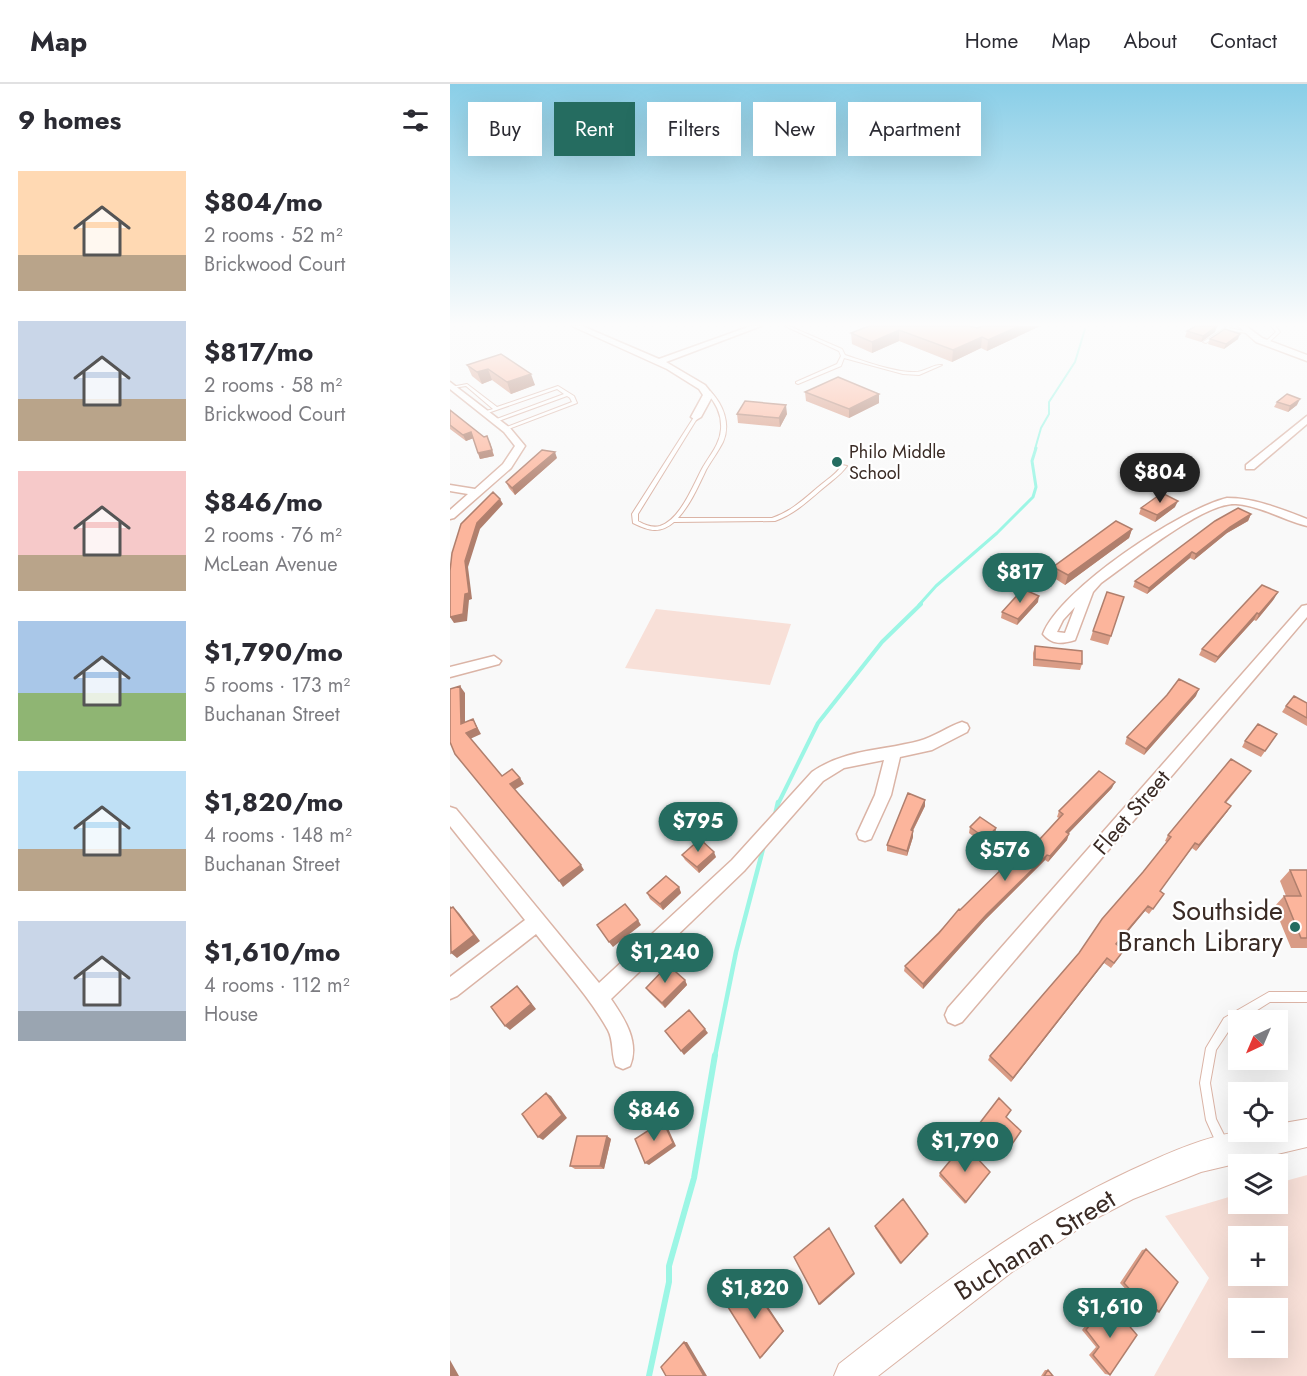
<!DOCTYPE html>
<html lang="en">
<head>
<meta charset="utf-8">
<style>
	body { margin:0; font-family:Jost,sans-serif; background:#f2f2f3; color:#2b2b33; height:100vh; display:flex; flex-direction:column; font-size:22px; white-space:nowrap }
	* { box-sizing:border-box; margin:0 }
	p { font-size:20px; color:#7c7c81 }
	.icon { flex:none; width:33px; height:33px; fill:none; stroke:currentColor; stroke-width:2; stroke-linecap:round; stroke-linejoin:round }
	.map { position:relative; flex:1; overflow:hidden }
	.details { display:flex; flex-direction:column; background:#fff; width:450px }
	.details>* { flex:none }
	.top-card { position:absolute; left:18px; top:18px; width:570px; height:54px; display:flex; gap:12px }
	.needle { width:39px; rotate:224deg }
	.controls { position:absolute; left:778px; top:926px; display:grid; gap:12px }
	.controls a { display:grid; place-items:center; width:60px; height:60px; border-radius:0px; background:#fff; box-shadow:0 6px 24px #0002; font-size:30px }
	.price { position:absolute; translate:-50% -51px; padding:0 14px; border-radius:21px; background:#256c60; color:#fff; font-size:20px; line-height:39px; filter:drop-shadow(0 2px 3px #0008) }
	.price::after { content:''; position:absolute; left:50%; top:36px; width:18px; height:14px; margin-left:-9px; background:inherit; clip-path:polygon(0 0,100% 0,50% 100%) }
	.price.current { background:#222; color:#fff }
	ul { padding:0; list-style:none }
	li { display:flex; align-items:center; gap:18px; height:150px; padding:0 18px }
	li span { display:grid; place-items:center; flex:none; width:168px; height:120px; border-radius:0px; color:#555 }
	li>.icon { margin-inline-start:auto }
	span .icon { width:72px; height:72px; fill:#fffc; stroke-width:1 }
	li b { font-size:26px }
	h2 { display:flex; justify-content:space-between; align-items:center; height:72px; padding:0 18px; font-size:26px }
	.tag { padding:0 21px; border-radius:0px; background:#fff; box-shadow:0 6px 24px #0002; font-size:21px; line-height:54px }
	.tag.current { background:#256c60; color:#fff }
	header { display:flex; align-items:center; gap:36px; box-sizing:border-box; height:84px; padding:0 30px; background:#fff; border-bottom:2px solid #e1e1e2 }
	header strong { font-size:28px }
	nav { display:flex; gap:33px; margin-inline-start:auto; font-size:21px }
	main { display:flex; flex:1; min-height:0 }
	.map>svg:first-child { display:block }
	.green { fill:#f8e0d8; fill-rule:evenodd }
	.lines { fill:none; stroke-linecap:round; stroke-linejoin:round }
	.stream-far4 { stroke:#9cf6e5; stroke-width:2 }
	.stream-far3 { stroke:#9cf6e5; stroke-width:3 }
	.stream-far2 { stroke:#9cf6e5; stroke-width:4 }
	.stream-far1 { stroke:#9cf6e5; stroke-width:4.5 }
	.stream { stroke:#9cf6e5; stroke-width:6 }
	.service-casing { stroke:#dbb4a6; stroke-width:2 }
	.minor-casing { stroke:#dbb4a6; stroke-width:3 }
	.tertiary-casing { stroke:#dbb4a6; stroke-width:2 }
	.service { fill:#fff; fill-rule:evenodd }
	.minor { fill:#fff; fill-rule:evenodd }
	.tertiary { fill:#fff; fill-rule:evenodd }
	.wall { fill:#d99c86 }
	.shaded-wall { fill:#b07f6d }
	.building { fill:#fcb59c; stroke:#b07f6d; stroke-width:1.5 }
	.poi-dot { fill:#256c60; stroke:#fff; stroke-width:2 }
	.labels { text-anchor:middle; stroke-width:4.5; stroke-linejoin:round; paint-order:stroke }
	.far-poi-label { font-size:18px; fill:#3a2b25; stroke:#fff; text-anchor:start }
	.street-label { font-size:22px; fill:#3a2b25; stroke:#fff }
	.near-poi-label { font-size:27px; fill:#3a2b25; stroke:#fff; text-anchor:end }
	.near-street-label { font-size:27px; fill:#3a2b25; stroke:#fff }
</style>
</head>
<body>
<header>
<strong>Map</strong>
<nav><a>Home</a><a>Map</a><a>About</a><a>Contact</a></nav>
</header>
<main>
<section class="details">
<h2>9 homes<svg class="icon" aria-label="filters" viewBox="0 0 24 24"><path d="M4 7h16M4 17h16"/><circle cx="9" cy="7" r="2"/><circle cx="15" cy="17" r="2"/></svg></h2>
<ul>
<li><span style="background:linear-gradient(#ffd9b3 70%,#b9a48a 0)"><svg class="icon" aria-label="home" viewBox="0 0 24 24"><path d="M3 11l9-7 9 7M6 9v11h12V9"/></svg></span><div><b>$804/mo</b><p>2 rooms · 52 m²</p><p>Brickwood Court</p></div></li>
<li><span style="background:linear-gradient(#c9d6e8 65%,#b9a48a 0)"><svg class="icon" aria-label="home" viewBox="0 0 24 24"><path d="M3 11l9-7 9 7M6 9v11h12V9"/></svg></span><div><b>$817/mo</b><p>2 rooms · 58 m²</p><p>Brickwood Court</p></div></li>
<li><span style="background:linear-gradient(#f6c9c9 70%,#b9a48a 0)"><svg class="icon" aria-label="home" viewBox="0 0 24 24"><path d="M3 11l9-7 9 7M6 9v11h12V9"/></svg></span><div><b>$846/mo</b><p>2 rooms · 76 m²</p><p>McLean Avenue</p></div></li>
<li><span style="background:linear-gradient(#a9c7e8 60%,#8fb573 0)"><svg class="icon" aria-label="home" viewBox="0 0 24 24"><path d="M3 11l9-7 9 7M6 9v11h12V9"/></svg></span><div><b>$1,790/mo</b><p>5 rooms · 173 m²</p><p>Buchanan Street</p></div></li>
<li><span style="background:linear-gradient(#bfe0f5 65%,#b9a48a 0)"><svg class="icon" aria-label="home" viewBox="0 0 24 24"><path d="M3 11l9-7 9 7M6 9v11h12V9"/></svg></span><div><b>$1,820/mo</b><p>4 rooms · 148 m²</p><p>Buchanan Street</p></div></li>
<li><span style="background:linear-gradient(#c9d6e8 75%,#9aa5b1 0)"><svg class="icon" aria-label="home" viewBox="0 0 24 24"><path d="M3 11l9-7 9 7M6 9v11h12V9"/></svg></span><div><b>$1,610/mo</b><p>4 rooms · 112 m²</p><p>House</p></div></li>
</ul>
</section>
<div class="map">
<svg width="857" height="1292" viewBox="0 0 857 1292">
	<rect width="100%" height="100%" fill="#f9f9f9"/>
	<path class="green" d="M 206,525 L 341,540 L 320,601 L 175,584 Z
		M 857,1091 L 857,1292 L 704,1292 L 759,1194 L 715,1132 L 789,1110 L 789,1119 L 828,1119 L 828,1099 ZM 789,1152 L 828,1152 L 828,1191 L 789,1191 ZM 789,1224 L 828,1224 L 828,1263 L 789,1263 Z"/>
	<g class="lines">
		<path class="stream-far4" d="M 585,365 L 591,344 L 599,330 L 599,318 L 625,278 L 635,245"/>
		<path class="stream-far3" d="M 469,521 L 486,502 L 547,449 L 583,413 L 586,403 L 582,377 L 586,364"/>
		<path class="stream-far2" d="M 328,720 L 368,639 L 432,558 L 471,520"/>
		<path class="stream-far1" d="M 325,731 L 328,718
			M 265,972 L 286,868 L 314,761"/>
		<path class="stream" d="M 199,1292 L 219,1198 L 219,1182 L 244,1094 L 265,971"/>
		<defs>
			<path id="service" d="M 335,242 L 339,242 L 392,265 L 395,271 C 414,277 446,289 465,288 C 475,288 483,280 492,281 L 469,291 L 453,290 L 394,274 L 391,282 L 348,300 L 346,299 L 346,298 L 387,280 L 391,272 L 389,267 Z
				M 778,242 L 782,242 L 779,244 L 799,248 L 797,249 L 776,246 L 756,259 L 753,258 Z
				M 821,242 L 825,242 L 830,248 L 817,260 L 815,260 L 815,258 L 826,248 Z
				M 17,300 L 47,323 L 108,302 L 124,312 L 127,319 L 56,346 L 54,345 L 54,344 L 122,318 L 120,314 L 117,312 L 46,338 L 44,337 L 44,336 L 114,310 L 107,305 L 35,330 L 33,330 L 33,328 L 43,325 L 16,302 L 3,304 L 1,303 Z
				M 256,307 L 260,307 C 273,320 281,340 273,358 C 268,368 261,377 256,386 C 248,403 240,421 228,434 L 322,434 C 340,428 353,416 367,404 C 376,396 386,391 392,381 L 397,382 C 390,392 381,397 372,405 C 357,418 344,430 325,437 L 224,438 C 210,450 199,447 183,439 L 182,430 L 244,333 L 246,332 L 248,333 L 188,430 L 188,437 C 195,441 202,444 210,442 C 231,435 243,401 253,383 C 260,371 270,360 271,345 C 272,330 266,319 256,308 Z
				M 819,908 L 857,908 L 857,918 L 820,918 L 782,942 L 766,966 L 760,999 L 766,1035 L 779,1061 L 777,1065 L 773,1067 L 769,1065 L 756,1036 L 750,999 L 756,964 L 774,934 Z"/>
			<path id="minor" d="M 122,242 L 132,242 L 209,275 L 301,242 L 311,242 L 216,278 L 255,301 L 263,311 L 251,333 L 246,336 L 241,333 L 253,311 L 249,305 L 217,285 Z
				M 788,242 L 796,242 L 812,254 L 857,271 L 857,277 L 806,258 Z
				M 0,298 L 60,344 L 75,362 L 61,384 L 4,434 L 0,435 L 0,426 L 18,410 L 0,407 L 0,401 L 25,405 L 53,380 L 65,362 L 54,348 L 0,305 Z
				M 857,332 L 857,340 L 804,385 L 796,385 L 796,381 Z
				M 777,414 C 805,414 831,425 857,435 L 857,442 C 833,436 811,422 786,420 C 753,418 680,479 651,499 L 643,508 L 625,556 C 612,560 602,561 593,550 C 610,505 731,425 777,414 ZM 625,523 L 615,549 L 607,548 L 613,536 Z
				M 857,521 L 857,533 L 512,938 L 505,941 L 498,938 L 495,931 L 498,924 L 852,522 Z
				M 44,572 L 51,577 L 49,580 L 0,593 L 0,583 Z
				M 512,638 L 517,640 L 519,644 L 517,648 L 482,666 L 450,673 L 441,711 L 421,755 L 415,757 L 409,755 L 407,750 L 425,711 L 434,676 L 394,684 L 373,697 L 294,787 L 161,915 C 174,934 190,958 180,982 L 173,985 L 166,982 C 161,971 164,957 158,946 C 139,912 110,881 86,850 L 7,912 L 0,915 L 0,893 L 75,836 L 0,742 L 0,723 L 6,725 L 149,899 L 282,776 L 362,688 C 395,665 432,667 469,657 C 484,653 497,643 512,638 Z"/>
			<path id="tertiary" d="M 857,1035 L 857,1063 L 751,1088 L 683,1115 L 641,1137 L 562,1188 L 428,1292 L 384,1292 L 389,1280 C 486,1204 583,1129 697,1079 C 727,1065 763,1050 796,1047 C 807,1046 818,1047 828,1047 L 828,1040 Z"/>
		</defs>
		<use href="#service" class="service-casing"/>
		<use href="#minor" class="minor-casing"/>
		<use href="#tertiary" class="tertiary-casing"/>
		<use href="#service" class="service"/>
		<use href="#minor" class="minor"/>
		<use href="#tertiary" class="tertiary"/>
	</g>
	<path class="wall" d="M 419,242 L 527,244 L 590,242 L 537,267 L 531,264 L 502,278 L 449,257 L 422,269 L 402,260 L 401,249 Z
		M 767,242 L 765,248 L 751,258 L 735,253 L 737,247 Z
		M 760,255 L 788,255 L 774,265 L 758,260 Z
		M 51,270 L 85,301 L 61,310 L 42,296 L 32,300 L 22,292 L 17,281 Z
		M 355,308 L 429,319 L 399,334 L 356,317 Z
		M 827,318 L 847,321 L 838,328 L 824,323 Z
		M 0,326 L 40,358 L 44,372 L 30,375 L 23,354 L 16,357 L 0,345 Z
		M 287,330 L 337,330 L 330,343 L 288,339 Z
		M 107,374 L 65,411 L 59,404 L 56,398 Z
		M 725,423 L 705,438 L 689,430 L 691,424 Z
		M 801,430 L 798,437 L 777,449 L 744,476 L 740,474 L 697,510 L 683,503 L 685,497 Z
		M 682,445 L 679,454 L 615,501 L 601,492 L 603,483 Z
		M 674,513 L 658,561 L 640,556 L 643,547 Z
		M 824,515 L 806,537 L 804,536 L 765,579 L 749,571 L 752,565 Z
		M 588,518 L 567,541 L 551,534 L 552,528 Z
		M 585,562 L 632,580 L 630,586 L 583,582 L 583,569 Z
		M 746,612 L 694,671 L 675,660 L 677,653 Z
		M 857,619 L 857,642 L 832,628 L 836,622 Z
		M 827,650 L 811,673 L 792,663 L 795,657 Z
		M 797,693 L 776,719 L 781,722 L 777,728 L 746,767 L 742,764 L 710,807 L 714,810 L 699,830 L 695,827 L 667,861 L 671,871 L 661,884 L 654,879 L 561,998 L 538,976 L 540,972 L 629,869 L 717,758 L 715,757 L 718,751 Z
		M 662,704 L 618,750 L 617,756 L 598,778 L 595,776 L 535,836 L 473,905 L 454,887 L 455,882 L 510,826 L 577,769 L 609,734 L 607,733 L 609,727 Z
		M 475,716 L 475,722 L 463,747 L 463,753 L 457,772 L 437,767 L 437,761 Z
		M 520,743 L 546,744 L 545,750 L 535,761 L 519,749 Z
		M 232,771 L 266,773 L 249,789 L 235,776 Z
		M 840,786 L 857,786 L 857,864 L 841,864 L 824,823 L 834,812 L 836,812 L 830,797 Z
		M 229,803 L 231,809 L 213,826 L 200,815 L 197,809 Z
		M 235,896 L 237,901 L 215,924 L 199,908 L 196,904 Z
		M 556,1033 L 571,1047 L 556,1068 L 541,1054 L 537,1059 L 525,1048 L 526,1044 Z
		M 157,1052 L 161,1055 L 154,1085 L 125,1085 L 120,1082 Z
		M 540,1088 L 515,1120 L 489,1092 L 490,1089 Z
		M 425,1142 L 478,1152 L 450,1180 L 425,1144 Z
		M 696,1165 L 709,1228 L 704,1229 L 696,1219 L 694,1221 L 690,1221 L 670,1199 L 692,1166 Z
		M 649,1223 L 653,1223 L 663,1236 L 666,1232 L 670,1231 L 660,1291 L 655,1290 L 639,1271 L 646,1263 L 632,1246 Z
		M 595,1286 L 598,1286 L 603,1292 L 591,1292 Z"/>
	<path class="shaded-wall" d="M 569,242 L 590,242 L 537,267 L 538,256 Z
		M 767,242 L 765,248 L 751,258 L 753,252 Z
		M 449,246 L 449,257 L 422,269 L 422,258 Z
		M 790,250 L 788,255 L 774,265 L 776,260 Z
		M 532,253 L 531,264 L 502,278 L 503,266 Z
		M 38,285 L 42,296 L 32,300 L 27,288 Z
		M 81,290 L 85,301 L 61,310 L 57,298 Z
		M 429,310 L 429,319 L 399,334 L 399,325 Z
		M 850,315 L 847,321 L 838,328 L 840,322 Z
		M 336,321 L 337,330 L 330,343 L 329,334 Z
		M 21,348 L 24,354 L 16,357 L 13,351 Z
		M 37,352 L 44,372 L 30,375 L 28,369 Z
		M 105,368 L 107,374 L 65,411 L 62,404 Z
		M 50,415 L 53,420 L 30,445 L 18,483 L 22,515 L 19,516 L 17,537 L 4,539 L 0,533 L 15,477 L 27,439 Z
		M 728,417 L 725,423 L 705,438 L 707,431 Z
		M 801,430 L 798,437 L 777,449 L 744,476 L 746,470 L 780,443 Z
		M 682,445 L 679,454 L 615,501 L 618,491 Z
		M 742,468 L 740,474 L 697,510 L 699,504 Z
		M 828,508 L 824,515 L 806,537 L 809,530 Z
		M 589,512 L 588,518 L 567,541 L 568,535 Z
		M 807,529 L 804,536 L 765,579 L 768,573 Z
		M 10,602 L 15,609 L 15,646 L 11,640 Z
		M 749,605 L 746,612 L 694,671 L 696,665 Z
		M 23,635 L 31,650 L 20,655 L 16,649 Z
		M 70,694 L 74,700 L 64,706 L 60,700 Z
		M 665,698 L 662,704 L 614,754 L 616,748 Z
		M 475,716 L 475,722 L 460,752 L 461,746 Z
		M 781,722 L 777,728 L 746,767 L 749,761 Z
		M 546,744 L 545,750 L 535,761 L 536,755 Z
		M 463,747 L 463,753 L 457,772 L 457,767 Z
		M 619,750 L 617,756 L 598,778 L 600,772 Z
		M 264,768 L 266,773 L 249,789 L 247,783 Z
		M 597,771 L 595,776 L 535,836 L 473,905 L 473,900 L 536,831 Z
		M 131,781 L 134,786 L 113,803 L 109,797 Z
		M 229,803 L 231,809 L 213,826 L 210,820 Z
		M 698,822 L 695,827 L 663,865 L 666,860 Z
		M 3,823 L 9,829 L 30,857 L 7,874 L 1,869 Z
		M 188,836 L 191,841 L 163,863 L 159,858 Z
		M 657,874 L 654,879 L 561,998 L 563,994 Z
		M 235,896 L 237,901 L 215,924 L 212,919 Z
		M 67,902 L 72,907 L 86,925 L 60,946 L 55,942 Z
		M 255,945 L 258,949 L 234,971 L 231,967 Z
		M 96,1009 L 101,1012 L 117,1034 L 93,1056 L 88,1053 Z
		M 213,1037 L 216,1040 L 226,1062 L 199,1081 L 195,1079 Z
		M 157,1052 L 161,1055 L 154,1085 L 150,1082 Z
		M 404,1189 L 405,1190 L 370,1221 L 369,1220 Z
		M 300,1199 L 303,1200 L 334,1247 L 312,1273 L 310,1274 Z
		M 234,1258 L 237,1258 L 257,1292 L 254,1292 Z
		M 0,1276 L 9,1292 L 0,1292 Z"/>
	<path class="building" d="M 419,242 L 520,242 L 527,244 L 533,242 L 569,242 L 538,256 L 532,253 L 503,266 L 449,246 L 422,258 L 401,249 Z
		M 746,242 L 767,242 L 753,252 L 737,247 Z
		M 775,245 L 790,250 L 776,260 L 760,255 Z
		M 51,270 L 81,290 L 57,298 L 38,285 L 27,288 L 17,281 Z
		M 388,293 L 429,310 L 399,325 L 355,308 Z
		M 837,310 L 850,315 L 840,322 L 827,318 Z
		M 295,317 L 336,321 L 329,334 L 287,330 Z
		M 0,326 L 34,353 L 37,352 L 42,366 L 28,369 L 21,348 L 13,351 L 0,341 Z
		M 92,366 L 105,368 L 62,404 L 56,398 Z
		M 43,408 L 50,415 L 27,439 L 15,477 L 19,509 L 15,510 L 13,530 L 0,533 L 0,487 L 2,469 L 11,440 Z
		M 712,409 L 728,417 L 707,431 L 691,424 Z
		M 788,424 L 801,430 L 780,443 L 746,470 L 742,468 L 699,504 L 685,497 L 765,437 Z
		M 666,437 L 682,445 L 618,491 L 603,483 Z
		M 812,501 L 828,508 L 809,530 L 807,529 L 768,573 L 752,565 Z
		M 573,505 L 589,512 L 568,535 L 552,528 Z
		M 657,508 L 674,513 L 661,552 L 643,547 Z
		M 585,562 L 632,567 L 632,580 L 585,575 Z
		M 729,595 L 749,605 L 696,665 L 677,653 L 717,611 Z
		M 10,602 L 11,640 L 23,635 L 27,644 L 16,649 L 52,692 L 62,685 L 70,694 L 60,700 L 131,781 L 109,797 L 5,670 L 0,658 L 0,605 Z
		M 844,612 L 857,619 L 857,634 L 836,622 Z
		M 808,640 L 827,650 L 815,667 L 795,657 Z
		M 781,675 L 801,687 L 775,718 L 781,722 L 749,761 L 745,759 L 710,807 L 714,810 L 703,825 L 698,822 L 666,860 L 674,866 L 664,879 L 657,874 L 563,994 L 540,972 L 629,869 L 652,835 L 693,788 L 721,753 L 718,751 Z
		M 649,687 L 665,698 L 616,748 L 619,750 L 600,772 L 597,771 L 536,831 L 473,900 L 455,882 L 489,849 L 509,825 L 510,826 L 572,765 L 577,769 L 613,730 L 609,727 Z
		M 458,709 L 475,716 L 461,746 L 463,747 L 457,767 L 437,761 Z
		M 530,733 L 546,744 L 536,755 L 520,743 Z
		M 250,755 L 264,768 L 247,783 L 232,771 Z
		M 840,786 L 857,786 L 857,854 L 851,854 L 834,812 L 851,812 Z
		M 216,792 L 229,803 L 210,820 L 197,809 Z
		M 175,820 L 188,836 L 159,858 L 147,841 Z
		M 0,823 L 1,824 L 3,823 L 24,851 L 1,869 Z
		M 218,881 L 235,896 L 212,919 L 196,904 Z
		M 67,902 L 81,920 L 55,942 L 41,923 Z
		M 239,926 L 255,945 L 231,967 L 215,947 Z
		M 96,1009 L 112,1031 L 88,1053 L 72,1030 Z
		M 549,1014 L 561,1026 L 556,1033 L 571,1047 L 558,1066 L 543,1051 L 539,1056 L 526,1044 Z
		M 213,1037 L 223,1059 L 195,1079 L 185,1055 Z
		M 127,1052 L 157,1052 L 150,1082 L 120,1082 Z
		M 514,1060 L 540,1088 L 516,1118 L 490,1089 Z
		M 453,1115 L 478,1150 L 451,1179 L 425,1142 Z
		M 379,1144 L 404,1189 L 369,1220 L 344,1173 Z
		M 696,1165 L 728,1198 L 709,1228 L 698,1216 L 694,1221 L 674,1199 Z
		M 300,1199 L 333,1247 L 310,1274 L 278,1223 Z
		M 653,1223 L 666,1238 L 670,1231 L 687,1251 L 660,1291 L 643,1271 L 649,1263 L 636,1246 Z
		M 234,1258 L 254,1292 L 216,1292 L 211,1283 Z
		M 598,1286 L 603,1292 L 594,1292 Z"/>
	<linearGradient id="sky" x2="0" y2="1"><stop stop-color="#89cee7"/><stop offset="0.57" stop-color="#fcfcfc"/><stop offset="1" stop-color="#fcfcfc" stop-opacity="0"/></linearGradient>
	<rect width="857" height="422" fill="url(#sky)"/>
	<g class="poi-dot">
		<circle cx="387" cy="378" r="6"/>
		<circle cx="845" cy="843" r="6"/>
	</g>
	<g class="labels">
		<g class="far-poi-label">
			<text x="399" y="374">Philo Middle<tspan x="399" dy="21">School</tspan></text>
		</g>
		<g class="street-label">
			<text transform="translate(681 728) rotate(-49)" y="8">Fleet Street</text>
		</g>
		<g class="near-poi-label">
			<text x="833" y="836">Southside<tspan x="833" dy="31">Branch Library</tspan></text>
		</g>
		<g class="near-street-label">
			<text transform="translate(585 1161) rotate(-32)" y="9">Buchanan Street</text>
		</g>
	</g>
</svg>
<div class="controls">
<a><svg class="needle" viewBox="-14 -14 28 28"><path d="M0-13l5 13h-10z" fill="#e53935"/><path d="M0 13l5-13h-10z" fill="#7c7c81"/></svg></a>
<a><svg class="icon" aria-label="locate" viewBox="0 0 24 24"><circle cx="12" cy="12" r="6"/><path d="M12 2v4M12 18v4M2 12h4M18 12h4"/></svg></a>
<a><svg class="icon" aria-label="layers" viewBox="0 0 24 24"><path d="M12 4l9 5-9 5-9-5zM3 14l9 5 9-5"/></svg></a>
<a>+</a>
<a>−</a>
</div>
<b class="price current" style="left:710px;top:420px">$804</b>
<b class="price" style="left:570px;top:520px">$817</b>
<b class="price" style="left:248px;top:769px">$795</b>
<b class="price" style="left:555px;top:798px">$576</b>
<b class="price" style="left:215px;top:900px">$1,240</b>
<b class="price" style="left:204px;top:1058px">$846</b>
<b class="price" style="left:515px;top:1089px">$1,790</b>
<b class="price" style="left:305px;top:1236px">$1,820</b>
<b class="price" style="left:660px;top:1255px">$1,610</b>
<div class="top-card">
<a class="tag">Buy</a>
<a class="tag current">Rent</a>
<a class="tag">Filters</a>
<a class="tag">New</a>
<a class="tag">Apartment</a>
</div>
</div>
</main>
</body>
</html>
